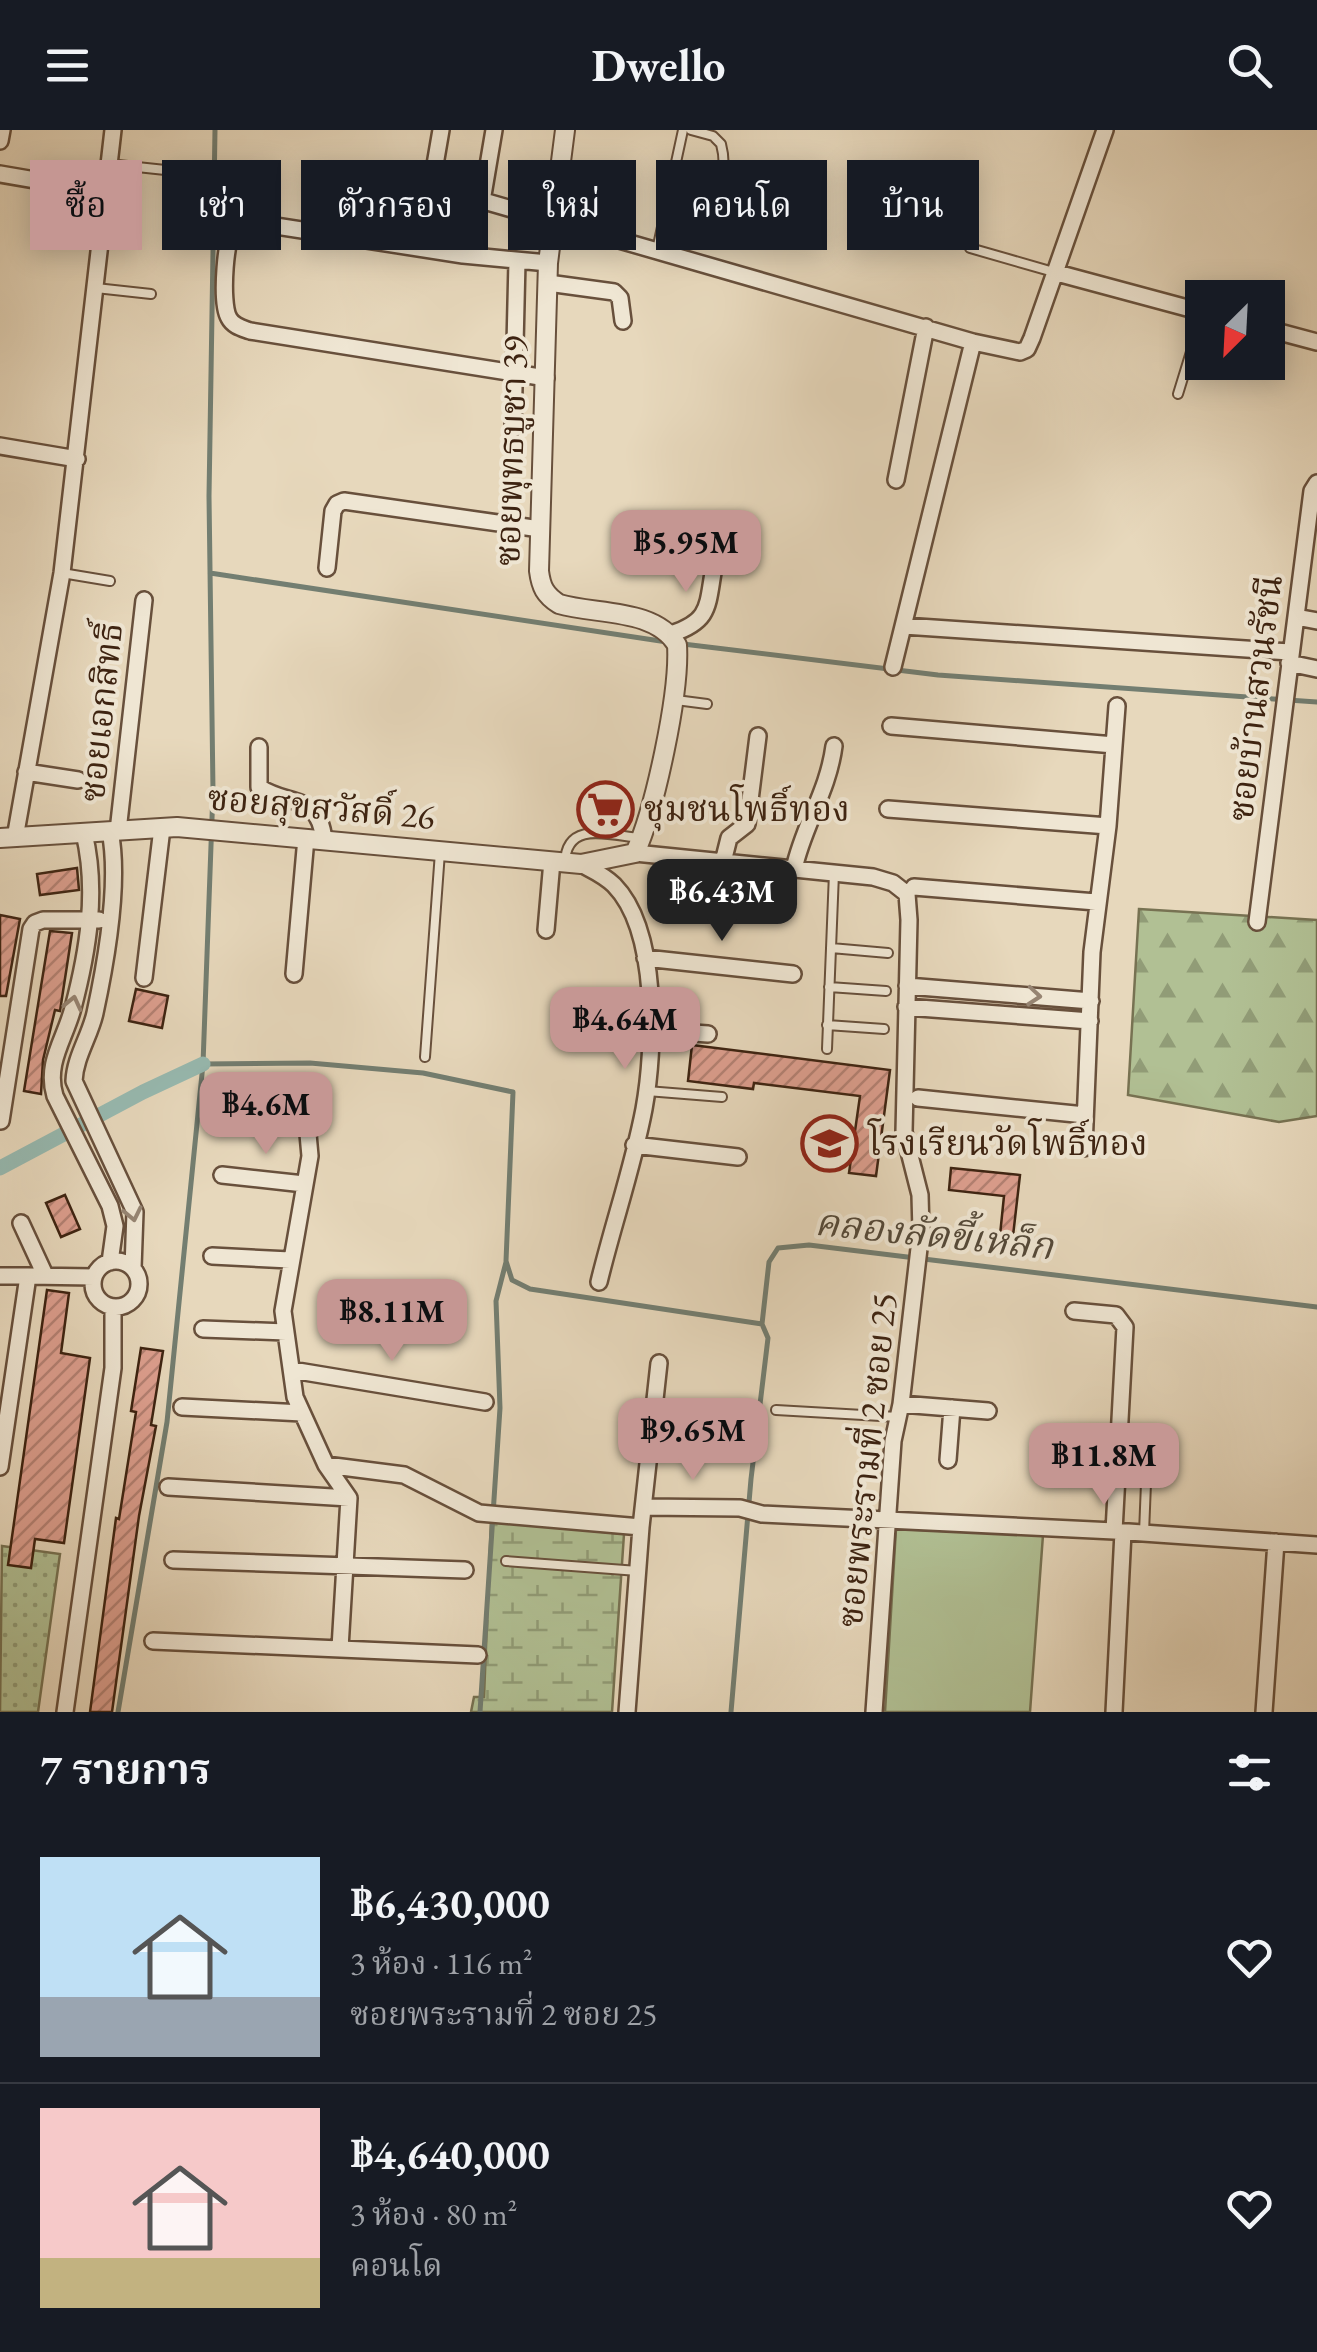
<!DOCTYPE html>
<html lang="th">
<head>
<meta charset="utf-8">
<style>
	body { margin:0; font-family:"EB Garamond","Noto Serif Thai",serif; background:#242831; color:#f1f3f6; height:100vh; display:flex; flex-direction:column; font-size:38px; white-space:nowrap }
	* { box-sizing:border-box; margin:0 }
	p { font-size:32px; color:#9ea1a6 }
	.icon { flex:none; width:55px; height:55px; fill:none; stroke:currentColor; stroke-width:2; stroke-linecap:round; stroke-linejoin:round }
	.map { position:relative; height:1582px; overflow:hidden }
	.sheet { display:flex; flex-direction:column; background:#171b24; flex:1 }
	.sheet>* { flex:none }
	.banner { position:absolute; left:30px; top:30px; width:1258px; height:90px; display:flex; gap:20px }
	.needle { width:65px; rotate:204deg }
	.tools { position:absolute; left:1185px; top:150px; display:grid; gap:20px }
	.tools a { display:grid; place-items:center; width:100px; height:100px; border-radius:0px; background:#171b24; box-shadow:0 5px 25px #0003; font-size:50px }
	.price { position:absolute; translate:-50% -85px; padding:0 22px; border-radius:20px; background:#c59692; color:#111; font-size:32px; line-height:65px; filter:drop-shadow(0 2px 5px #0008) }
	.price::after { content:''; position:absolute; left:50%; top:60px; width:30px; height:22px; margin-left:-15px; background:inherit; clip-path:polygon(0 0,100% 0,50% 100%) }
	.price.selected { background:#222; color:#fff }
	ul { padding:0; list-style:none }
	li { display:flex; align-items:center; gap:30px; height:250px; padding:0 40px }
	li+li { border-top:2px solid #363941 }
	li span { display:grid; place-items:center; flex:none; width:280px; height:200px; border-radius:0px; color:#555 }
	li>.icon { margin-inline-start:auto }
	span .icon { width:120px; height:120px; fill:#fffc; stroke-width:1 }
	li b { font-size:42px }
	h2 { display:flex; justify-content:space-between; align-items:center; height:120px; padding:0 40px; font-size:42px }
	.pill { padding:0 35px; border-radius:0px; background:#171b24; box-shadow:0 5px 25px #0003; font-size:35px; line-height:90px }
	.pill.selected { background:#c59692; color:#111 }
	header { display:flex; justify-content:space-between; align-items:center; height:130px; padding:0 40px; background:#171b24; font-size:45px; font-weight:700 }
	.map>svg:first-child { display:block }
	.grass { fill:#b1c094; stroke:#777252; stroke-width:2.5 }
	.forest { fill:url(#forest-firs); stroke:#777252; stroke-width:2.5 }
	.wetland { fill:url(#wetland-marsh); stroke:#777252; stroke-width:2.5 }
	.garden { fill:url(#garden-dots); stroke:#777252; stroke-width:2.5 }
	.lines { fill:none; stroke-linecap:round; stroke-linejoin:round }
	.stream { stroke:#737e71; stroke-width:5 }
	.canal { stroke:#97bab1; stroke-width:15 }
	.building { fill:url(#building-hatch); stroke:#3d2311; stroke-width:2.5 }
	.service-casing { stroke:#68503c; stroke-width:12 }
	.minor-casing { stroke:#68503c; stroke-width:20 }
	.tertiary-casing { stroke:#68503c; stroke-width:22 }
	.service { stroke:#efe6d3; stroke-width:8 }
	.minor { stroke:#efe6d3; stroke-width:15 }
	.tertiary { stroke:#efe6d3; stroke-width:18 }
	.oneway { stroke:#968472 }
	.labels { text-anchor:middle; stroke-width:8; stroke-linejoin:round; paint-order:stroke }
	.street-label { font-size:35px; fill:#3d2311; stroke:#efe6d3 }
	.poi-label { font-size:35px; fill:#3d2311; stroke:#efe6d3; text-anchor:start }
	.water-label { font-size:38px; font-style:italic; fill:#544939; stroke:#efe6d3 }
</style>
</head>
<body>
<header><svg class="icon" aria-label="menu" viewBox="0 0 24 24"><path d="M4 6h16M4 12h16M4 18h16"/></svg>Dwello<svg class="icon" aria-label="search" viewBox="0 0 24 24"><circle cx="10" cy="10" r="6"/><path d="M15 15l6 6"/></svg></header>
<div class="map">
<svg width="1317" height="1582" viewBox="0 0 1317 1582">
	<defs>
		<pattern id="forest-firs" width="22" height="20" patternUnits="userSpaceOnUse" patternTransform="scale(2.5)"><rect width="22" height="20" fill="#b1c094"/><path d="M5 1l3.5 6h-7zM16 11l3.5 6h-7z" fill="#919c77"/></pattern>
		<pattern id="wetland-marsh" width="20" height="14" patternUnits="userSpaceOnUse" patternTransform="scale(2.5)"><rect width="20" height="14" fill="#b1c094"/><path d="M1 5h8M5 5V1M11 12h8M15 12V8" fill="none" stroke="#919c77"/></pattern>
		<pattern id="garden-dots" width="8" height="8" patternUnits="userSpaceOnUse" patternTransform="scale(2.5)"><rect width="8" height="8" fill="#b1c094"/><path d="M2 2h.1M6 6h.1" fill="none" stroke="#919c77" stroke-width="1.8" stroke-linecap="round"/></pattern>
		<pattern id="building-hatch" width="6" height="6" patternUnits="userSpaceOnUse" patternTransform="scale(2.5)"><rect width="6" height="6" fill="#dd9f8f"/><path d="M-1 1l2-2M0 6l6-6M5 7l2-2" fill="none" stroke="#b48173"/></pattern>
	</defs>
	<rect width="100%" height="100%" fill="#e7d8bc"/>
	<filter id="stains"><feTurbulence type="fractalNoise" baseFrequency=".002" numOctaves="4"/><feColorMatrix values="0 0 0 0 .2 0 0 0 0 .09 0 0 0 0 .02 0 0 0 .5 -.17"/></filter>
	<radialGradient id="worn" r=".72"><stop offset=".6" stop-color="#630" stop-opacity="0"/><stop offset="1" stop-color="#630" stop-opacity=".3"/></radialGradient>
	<path class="grass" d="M 896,1399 L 1043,1405 L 1030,1582 L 885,1582 Z"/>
	<path class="forest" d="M 1139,779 L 1317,790 L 1317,986 L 1279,992 L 1128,965 Z"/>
	<path class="wetland" d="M 491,1391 L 624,1404 L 612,1582 L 471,1582 L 474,1567 L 484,1567 Z"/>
	<path class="garden" d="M 2,1416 L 60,1424 L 38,1582 L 0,1582 Z"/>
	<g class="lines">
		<path class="stream" d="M 210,443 L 667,512
			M 683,514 L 938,545 L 1317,572
			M 203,934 L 310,933 L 423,943 L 513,962 L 506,1131 L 512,1150 L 530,1159 L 762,1194 L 769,1132 L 778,1118 L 809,1115 L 1317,1177
			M 118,1582 L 167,1292 L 203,934 L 213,661 L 209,366 L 215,0
			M 480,1582 L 500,1278 L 496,1171 L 506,1132
			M 731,1582 L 751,1349 L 768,1208 L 762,1194"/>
		<path class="canal" d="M 0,1038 L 143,962 L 203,934"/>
	</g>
	<path class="building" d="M 77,738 L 79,760 L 40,765 L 37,744 Z
		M 0,785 L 20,789 L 6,866 L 0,866 Z
		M 50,801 L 72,803 L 60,881 L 55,880 L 43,930 L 41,964 L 24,961 Z
		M 136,859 L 168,866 L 162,898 L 129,891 Z
		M 692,915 L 890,940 L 876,1046 L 849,1043 L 860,966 L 754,953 L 753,959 L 688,951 Z
		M 951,1038 L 1020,1045 L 1013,1106 L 1000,1105 L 1004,1066 L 949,1060 Z
		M 65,1065 L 80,1099 L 61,1107 L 46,1073 Z
		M 47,1160 L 69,1163 L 61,1223 L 90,1228 L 64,1413 L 35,1409 L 31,1438 L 8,1435 Z
		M 141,1218 L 163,1221 L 151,1295 L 156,1296 L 139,1386 L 112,1582 L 90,1582 L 116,1388 L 119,1389 L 136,1282 L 131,1281 Z"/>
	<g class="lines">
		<defs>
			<path id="service" d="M 109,34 L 184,42
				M 670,63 L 707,69 C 725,57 726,33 721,14 L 713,6 L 691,0
				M 970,118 L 1057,143
				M 657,120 L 683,0
				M 96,158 L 151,164
				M 1260,232 L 1269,235
				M 1178,264 L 1202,186
				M 62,443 L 110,451
				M 676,570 L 707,574
				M 565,733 C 566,690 609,705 639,708
				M 831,818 L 888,823
				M 829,857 L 886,861
				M 575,891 L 650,900
				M 827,895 L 884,899
				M 827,919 L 834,743
				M 425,927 L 440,722
				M 647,961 L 722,967
				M 776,1280 L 898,1287
				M 1144,1403 L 1148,1304
				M 506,1431 L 638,1441"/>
			<path id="minor" d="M 0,11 L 2,0
				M 366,42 L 463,65 L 973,212 L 1020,222 L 1027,219 L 1032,208 L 1105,0
				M 0,44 L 105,62
				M 431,58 L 441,0
				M 482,71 L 494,0
				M 1057,143 L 1202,182
				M 548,153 L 614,162 L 620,168 L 623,191
				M 1268,199 L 1317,212
				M 546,248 L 250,201 C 242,198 233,196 229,188 C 220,173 225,101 237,90 L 463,125 L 548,133
				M 513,299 L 517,131
				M 0,316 L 77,329
				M 896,350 L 926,197
				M 327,438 L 333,381 L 337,374 L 344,371 L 540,399
				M 1296,487 L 1317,491
				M 904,496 L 1290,522
				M 671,504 C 711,491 707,476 714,437
				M 1289,533 L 1317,539
				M 893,537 L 973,212
				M 891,596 L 1114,615
				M 259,617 L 259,657 C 289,677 319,663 324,710
				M 26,642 L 78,650
				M 888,679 L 1108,696
				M 110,701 C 120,751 106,832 95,883 C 90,906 75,927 74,951 L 135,1082 L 133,1138
				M 118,701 L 144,470
				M 84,703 C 98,761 88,821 73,878 C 65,909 45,933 55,966 L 110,1076 L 115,1096 L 110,1132
				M 15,708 L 62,443 L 113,0
				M 635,723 L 873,747 L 893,753 L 907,764 L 909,790 L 904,1002 L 920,1065 L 921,1101 L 901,1274 L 893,1311 L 874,1582
				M 723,732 L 729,708 L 747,694 L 758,606
				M 581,734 C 592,740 604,745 614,755 C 659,801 655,919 644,979 C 633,1037 613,1094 599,1152
				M 794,739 C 803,696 828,662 834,616
				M 914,757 L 1096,772
				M 693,773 L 697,730
				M 1257,792 L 1312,361 L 1317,353
				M 546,800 L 552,731
				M 645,828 L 793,844
				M 294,844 L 306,708
				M 144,848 L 162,698
				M 907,856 L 1091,871
				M 906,877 L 1090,891
				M 650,900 L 708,904
				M 918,968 L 1085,985
				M 238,970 L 293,975 L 307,993 L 310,1026 L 283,1181 L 295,1267 L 326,1335 L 349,1368 L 340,1518
				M 1,991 L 31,799 L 35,793 L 43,790 L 99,790
				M 634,1015 L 738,1027
				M 1084,1018 L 1092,822 L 1108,696 L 1117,576
				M 222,1045 L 304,1054
				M 21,1093 L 45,1145
				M 212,1126 L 290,1130
				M93 1154a23 23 0 1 1 46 0a23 23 0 1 1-46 0Z
				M 0,1146 L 28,1146
				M 1074,1181 L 1116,1185 L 1125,1197 L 1114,1401
				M 203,1199 L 286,1202
				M 292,1240 L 485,1272
				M 901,1274 L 988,1281
				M 182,1277 L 302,1283
				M 948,1330 L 952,1278
				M 326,1335 L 404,1345 L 479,1383 L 641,1397
				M 0,1337 L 28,1146 L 94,1147
				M 168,1357 L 349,1368
				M 644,1377 L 740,1378 L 762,1384 L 1114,1401 L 1317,1415
				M 173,1430 L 465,1440
				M 153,1511 L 478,1525
				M 65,1582 L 113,1238 L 113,1177
				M 627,1582 L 641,1397 L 659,1233
				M 1114,1582 L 1123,1402
				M 1264,1582 L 1276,1412"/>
			<path id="tertiary" d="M 0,708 L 177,697 L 581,734 L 635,723 C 655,679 680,563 677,515 C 655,478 596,485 559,474 C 545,465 541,457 539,441 L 548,133 L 565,0"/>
		</defs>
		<use href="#service" class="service-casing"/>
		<use href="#minor" class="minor-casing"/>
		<use href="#tertiary" class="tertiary-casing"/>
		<use href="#service" class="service"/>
		<use href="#minor" class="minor"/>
		<use href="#tertiary" class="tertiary"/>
	</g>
	<defs><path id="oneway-chevron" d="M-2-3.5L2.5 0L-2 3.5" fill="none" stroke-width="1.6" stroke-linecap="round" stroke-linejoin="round" transform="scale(2.5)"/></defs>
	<g class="oneway">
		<use href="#oneway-chevron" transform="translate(1034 866) rotate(5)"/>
		<use href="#oneway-chevron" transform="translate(73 873) rotate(-77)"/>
		<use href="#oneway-chevron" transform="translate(133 1084) rotate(78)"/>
	</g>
	<defs>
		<symbol id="supermarket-ring" viewBox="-11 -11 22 22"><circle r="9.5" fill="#efe6d3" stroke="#8f2418" stroke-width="1.5"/><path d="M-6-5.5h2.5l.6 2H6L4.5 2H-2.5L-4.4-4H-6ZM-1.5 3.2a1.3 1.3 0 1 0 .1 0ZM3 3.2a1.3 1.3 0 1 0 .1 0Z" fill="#8f2418"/></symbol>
		<symbol id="school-ring" viewBox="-11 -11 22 22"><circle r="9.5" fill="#efe6d3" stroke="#8f2418" stroke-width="1.5"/><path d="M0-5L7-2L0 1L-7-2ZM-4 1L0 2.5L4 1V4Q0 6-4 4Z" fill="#8f2418"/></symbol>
	</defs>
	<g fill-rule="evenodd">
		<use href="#supermarket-ring" x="574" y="648" width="63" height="63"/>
		<use href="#school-ring" x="798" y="982" width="63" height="63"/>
	</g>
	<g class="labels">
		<g class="street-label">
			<text transform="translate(511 321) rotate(-88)" y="12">ซอยพุทธบูชา 39</text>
			<text transform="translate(1255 568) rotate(-83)" y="12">ซอยบ้านสวนรัชนี</text>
			<text transform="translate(101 582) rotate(-84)" y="12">ซอยเอกสิทธิ์</text>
			<text transform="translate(321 677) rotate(5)" y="12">ซอยสุขสวัสดิ์ 26</text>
			<text transform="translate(867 1330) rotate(-84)" y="12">ซอยพระรามที่ 2 ซอย 25</text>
		</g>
		<g class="poi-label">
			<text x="644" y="691">ชุมชนโพธิ์ทอง</text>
			<text x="868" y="1025">โรงเรียนวัดโพธิ์ทอง</text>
		</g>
		<g class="water-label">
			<text transform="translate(934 1104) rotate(6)" y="13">คลองลัดขี้เหล็ก</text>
		</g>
	</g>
	<rect width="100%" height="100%" filter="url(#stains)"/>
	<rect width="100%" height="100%" fill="url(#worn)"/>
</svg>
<div class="tools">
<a><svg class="needle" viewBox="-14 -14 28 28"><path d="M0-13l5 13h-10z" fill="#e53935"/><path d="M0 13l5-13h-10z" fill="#9ea1a6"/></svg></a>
</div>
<b class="price" style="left:686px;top:465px">฿5.95M</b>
<b class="price selected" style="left:722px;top:814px">฿6.43M</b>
<b class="price" style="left:625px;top:942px">฿4.64M</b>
<b class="price" style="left:266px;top:1027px">฿4.6M</b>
<b class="price" style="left:392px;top:1234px">฿8.11M</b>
<b class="price" style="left:693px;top:1353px">฿9.65M</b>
<b class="price" style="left:1104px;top:1378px">฿11.8M</b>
<div class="banner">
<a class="pill selected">ซื้อ</a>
<a class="pill">เช่า</a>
<a class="pill">ตัวกรอง</a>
<a class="pill">ใหม่</a>
<a class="pill">คอนโด</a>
<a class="pill">บ้าน</a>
</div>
</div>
<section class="sheet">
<h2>7 รายการ<svg class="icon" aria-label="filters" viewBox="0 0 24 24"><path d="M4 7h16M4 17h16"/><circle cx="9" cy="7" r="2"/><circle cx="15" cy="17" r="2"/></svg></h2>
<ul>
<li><span style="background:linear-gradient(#bfe0f5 70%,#9aa5b1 0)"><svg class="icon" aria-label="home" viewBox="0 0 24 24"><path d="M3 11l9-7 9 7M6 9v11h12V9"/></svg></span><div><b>฿6,430,000</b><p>3 ห้อง · 116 m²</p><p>ซอยพระรามที่ 2 ซอย 25</p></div><svg class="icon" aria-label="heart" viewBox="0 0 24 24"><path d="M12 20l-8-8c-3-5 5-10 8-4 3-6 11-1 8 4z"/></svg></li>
<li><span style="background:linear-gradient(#f6c9c9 75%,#c2b280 0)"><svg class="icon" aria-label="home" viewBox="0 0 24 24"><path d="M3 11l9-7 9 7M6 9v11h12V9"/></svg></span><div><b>฿4,640,000</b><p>3 ห้อง · 80 m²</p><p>คอนโด</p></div><svg class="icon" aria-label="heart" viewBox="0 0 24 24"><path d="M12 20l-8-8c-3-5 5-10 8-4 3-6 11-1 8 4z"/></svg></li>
</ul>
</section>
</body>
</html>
